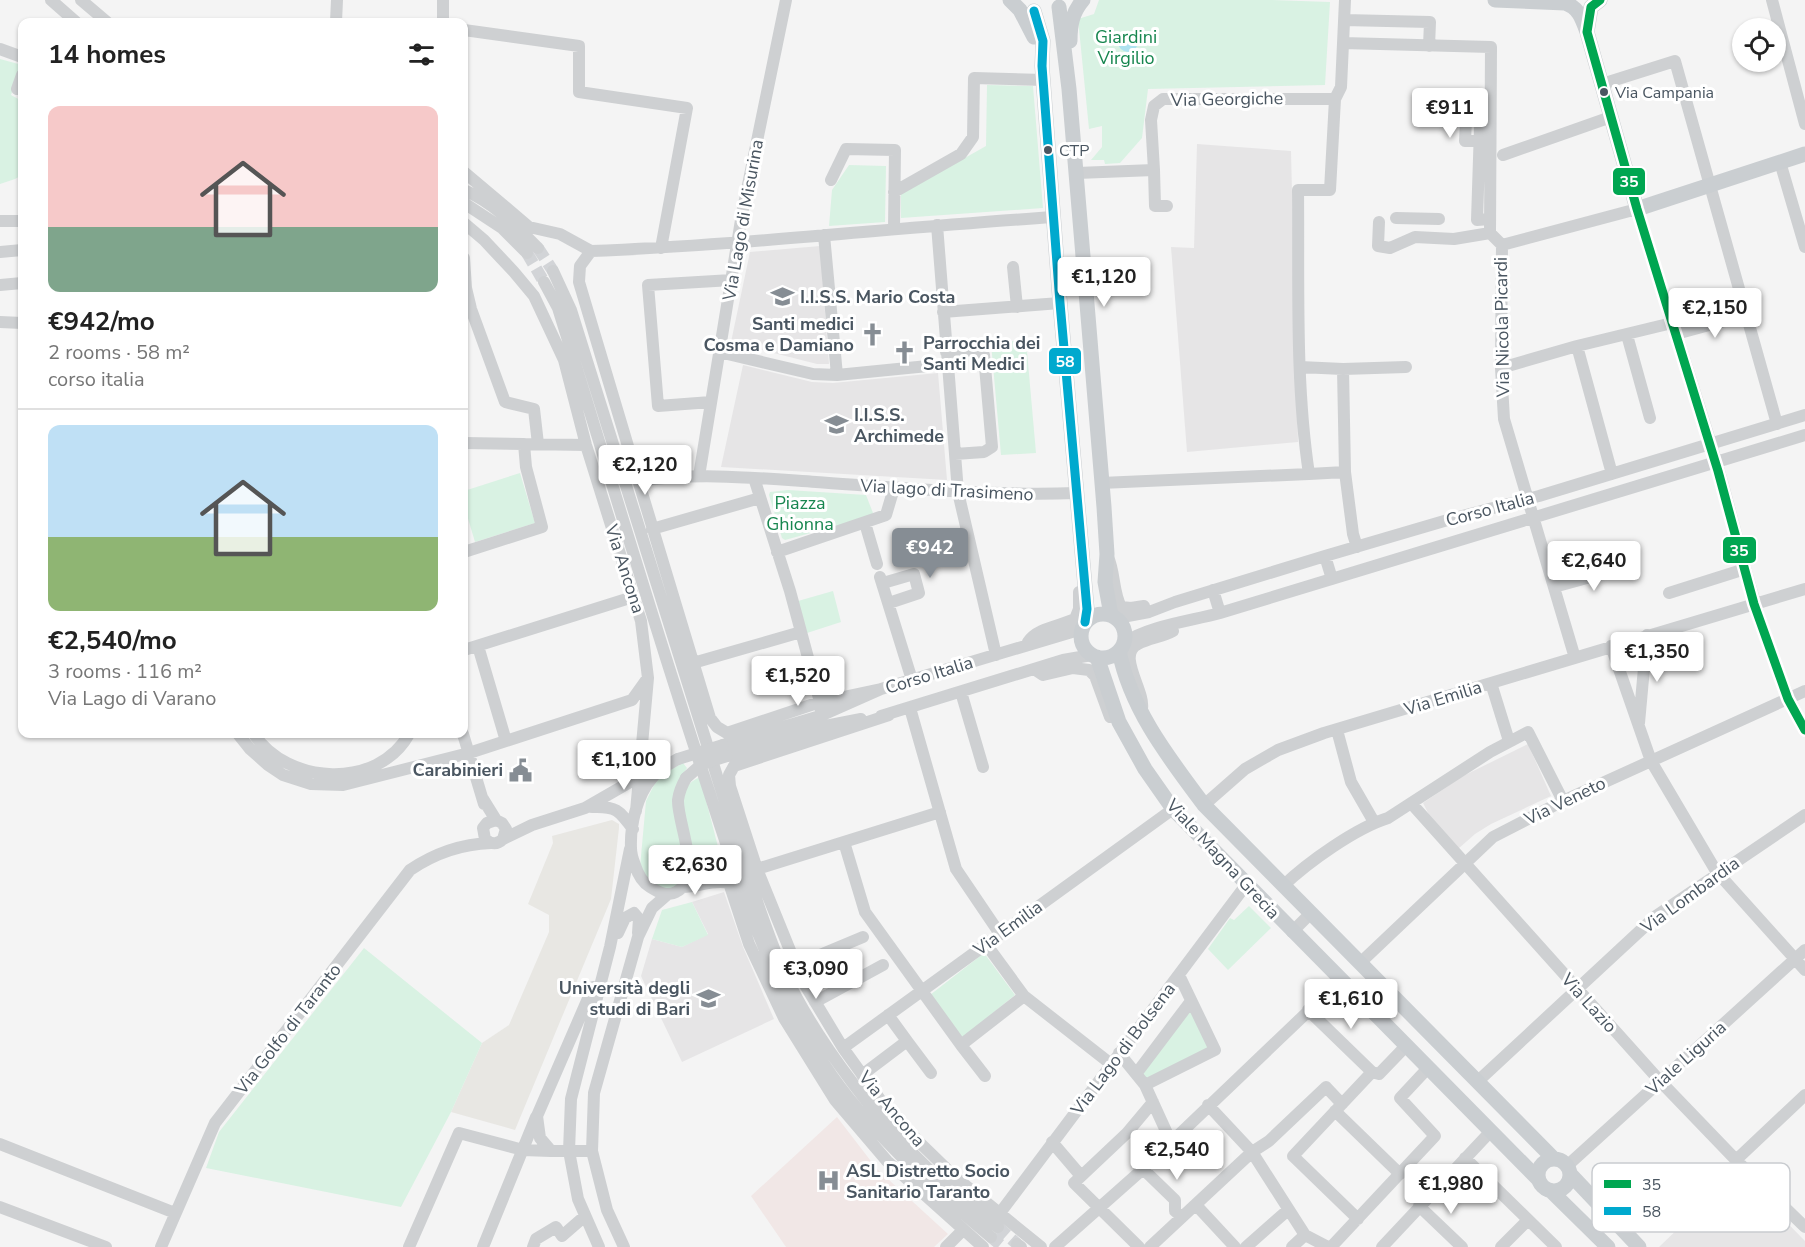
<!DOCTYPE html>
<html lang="en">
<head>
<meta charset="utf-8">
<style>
	body { margin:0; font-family:"Nunito Sans",sans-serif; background:#f2f2f2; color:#222; height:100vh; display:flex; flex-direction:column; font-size:22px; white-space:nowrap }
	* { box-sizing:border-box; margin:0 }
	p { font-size:20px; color:#767676 }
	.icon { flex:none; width:33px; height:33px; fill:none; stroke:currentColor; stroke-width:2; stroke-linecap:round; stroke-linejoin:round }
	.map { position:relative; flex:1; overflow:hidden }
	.drawer { position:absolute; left:18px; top:18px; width:450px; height:720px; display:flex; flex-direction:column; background:#fff; border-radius:12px; box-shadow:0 2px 4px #0004 }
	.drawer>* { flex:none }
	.controls { position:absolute; left:1732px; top:18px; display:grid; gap:12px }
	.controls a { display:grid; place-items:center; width:54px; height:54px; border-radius:50%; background:#fff; box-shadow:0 2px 4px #0004; font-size:30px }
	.price { position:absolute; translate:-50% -51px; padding:0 14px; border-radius:6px; background:#fff; color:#222; font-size:20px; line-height:39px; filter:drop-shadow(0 2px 3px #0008) }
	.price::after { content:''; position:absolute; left:50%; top:36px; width:18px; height:14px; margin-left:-9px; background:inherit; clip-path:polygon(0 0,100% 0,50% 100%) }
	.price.selected { background:#868d94; color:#fff }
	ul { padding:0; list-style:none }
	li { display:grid; align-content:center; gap:12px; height:318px; padding:0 30px }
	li+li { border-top:2px solid #e0e0e0 }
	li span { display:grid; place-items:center; height:186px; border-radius:12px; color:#555 }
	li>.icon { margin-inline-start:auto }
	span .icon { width:108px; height:108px; fill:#fffc; stroke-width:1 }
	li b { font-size:26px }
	h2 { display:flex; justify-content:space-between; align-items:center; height:72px; padding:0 30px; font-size:26px }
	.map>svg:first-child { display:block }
	.commercial { fill:#e8e7e3 }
	.education { fill:#e6e5e6 }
	.medical { fill:#f1e7e6 }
	.green { fill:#d9f2e3 }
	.water { fill:#aee2f0 }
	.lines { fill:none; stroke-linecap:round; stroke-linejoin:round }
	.minor-tunnel { stroke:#d2d4d7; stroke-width:12; stroke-dasharray:12 6; stroke-linecap:butt }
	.minor { stroke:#ced0d2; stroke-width:12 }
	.major { stroke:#caced1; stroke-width:15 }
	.minor-bridge { stroke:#ced0d2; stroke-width:12 }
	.bus-1-casing { stroke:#fff; stroke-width:14 }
	.bus-2-casing { stroke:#fff; stroke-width:14 }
	.bus-1 { stroke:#00a651; stroke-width:9 }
	.bus-2 { stroke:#00a9ce; stroke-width:9 }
	.bus-dot { fill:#4a5661; stroke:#fff; stroke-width:2 }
	.labels { text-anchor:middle; stroke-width:6; stroke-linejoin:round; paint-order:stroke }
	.bus-label { font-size:16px; fill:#4a5661; stroke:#fff; text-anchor:start }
	.park-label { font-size:18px; fill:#17864f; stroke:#fff }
	.street-label { font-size:18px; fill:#4a5661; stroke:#fff }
	.poi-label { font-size:18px; font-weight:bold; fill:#4a5661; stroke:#fff; text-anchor:start }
	.key { fill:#fff; stroke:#c9ccd0; stroke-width:1.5 }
	.key-label { font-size:16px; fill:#4a5661 }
	.line-badge { stroke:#fff; stroke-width:2 }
	.badge-label { font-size:16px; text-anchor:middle; font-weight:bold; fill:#fff }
</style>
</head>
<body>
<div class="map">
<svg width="1805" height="1247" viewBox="0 0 1805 1247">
	<rect width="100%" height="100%" fill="#f4f4f4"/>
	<path class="commercial" d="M 612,820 L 619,824 L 619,828 L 611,899 L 515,1130 L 451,1112 L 482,1043 L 509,1025 L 549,932 L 549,915 L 528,904 L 553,843 L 552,836 Z"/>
	<path class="education" d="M 1197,144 L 1291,151 L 1298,442 L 1187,452 L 1171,247 L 1194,248 Z
		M 820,246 L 829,364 L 817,364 L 731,342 L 750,252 Z
		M 743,365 L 812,382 L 833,383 L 938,373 L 947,480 L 721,467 Z
		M 1528,744 L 1551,796 L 1491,824 L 1475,834 L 1458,849 L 1432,821 L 1423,803 L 1461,777 Z
		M 724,892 L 743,947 L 774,1019 L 682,1062 L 641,976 L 652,939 L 682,947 L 708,934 L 692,902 Z
		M 1737,1172 L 1805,1241 L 1805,1247 L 1659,1247 Z"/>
	<path class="medical" d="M 837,1117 L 877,1169 L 948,1234 L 934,1247 L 786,1247 L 751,1196 Z"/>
	<path class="green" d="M 1099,0 L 1272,0 L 1330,2 L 1325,85 L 1148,89 L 1142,138 L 1120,163 L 1105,164 L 1104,160 L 1091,160 L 1102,147 L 1102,126 L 1089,129 L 1078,19 L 1094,14 Z
		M 0,59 L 22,65 L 11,95 L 22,101 L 22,175 L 15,179 L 0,184 Z
		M 987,85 L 1033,86 L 1043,208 L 901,218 L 901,194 L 986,146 Z
		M 849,165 L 886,166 L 885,222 L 829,226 L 832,190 Z
		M 1026,340 L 1036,453 L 1001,455 L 991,343 Z
		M 520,473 L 535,523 L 475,542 L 464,505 L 464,491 Z
		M 788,490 L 866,495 L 873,513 L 869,517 L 785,540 L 782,538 L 769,495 L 770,492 Z
		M 833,591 L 841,622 L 807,633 L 798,601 Z
		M 683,763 L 687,768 L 683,774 L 685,871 L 678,886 L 666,890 L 650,882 L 640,867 L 646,801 L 654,785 L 664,773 Z
		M 700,777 L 724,870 L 696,877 C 691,868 692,855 690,845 C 686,823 672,788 700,777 Z
		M 692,902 L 708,935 L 682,947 L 652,939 L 662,910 Z
		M 1249,906 L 1271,928 L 1228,970 L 1208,949 L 1230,918 L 1234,920 Z
		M 364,948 L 482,1043 L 451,1112 L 401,1207 L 206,1168 L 219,1132 Z
		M 984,953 L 1015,995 L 962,1038 L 930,995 Z
		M 1188,1010 L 1193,1010 L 1211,1048 L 1145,1083 L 1139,1075 Z"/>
	<path class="water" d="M1118 42a10 10 0 1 1 20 0a10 10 0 1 1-20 0Z"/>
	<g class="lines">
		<path class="minor-tunnel" d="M 538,248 L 553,271
			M 527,253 L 544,282
			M 998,1227 L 1017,1244
			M 991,1237 L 1003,1247"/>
		<path class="minor" d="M 51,0 L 76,22
			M 81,0 L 107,22
			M 1345,0 L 1341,87 L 1335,99 L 1330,190 L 1298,190 C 1299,284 1295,381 1309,474 L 1345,472 L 1353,534 L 1357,547
			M 1772,0 L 1805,124
			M 1344,20 L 1430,22 L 1429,46
			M 336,22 L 337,0
			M 443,22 L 443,0
			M 464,30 L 579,46 L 579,92 L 687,108 L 661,248
			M 1343,43 L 1491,47 L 1490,233 L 1502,245 L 1501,368 L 1504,419 L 1575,658
			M 0,49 L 22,57
			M 1602,84 L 1675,61 L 1777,424
			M 17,89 L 22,75
			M 1467,100 L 1465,141 L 1479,141
			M 1480,128 L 1477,220 L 1490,219
			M 1503,155 L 1611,117
			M 1780,162 L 1805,247
			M 1154,170 L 1155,206 L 1167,206
			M 464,172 L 529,227 L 560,234 L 591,251
			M 1077,173 L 1154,170 L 1151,120 L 1154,106 L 1163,99 L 1335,99
			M 831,180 L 846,149 L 895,150 L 894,228
			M 464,190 C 494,203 515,225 538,248
			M 894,192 L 961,154 L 973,137 L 974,78 L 1044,80
			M 464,203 L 502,228 L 527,253
			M 1396,218 L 1439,219
			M 0,221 L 22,221
			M 1379,222 L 1378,246 L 1390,248 L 1415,237 L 1454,239 L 1490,233
			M 464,223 L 484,240 L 514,272 L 534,296 L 564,360 L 586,445 L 641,621 L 648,678 L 636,811
			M 937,225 L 958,492 L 996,655
			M 824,235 L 837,375
			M 1502,245 L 1637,209 C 1664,297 1693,383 1719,471 C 1744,558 1761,649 1805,730
			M 591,251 C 745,245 900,227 1054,217
			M 591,251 L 580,266 L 579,282 L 636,473
			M 0,252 L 22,250
			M 464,258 L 466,288 L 471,309 L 505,402 L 534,409 L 538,444
			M 1013,267 L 1017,307
			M 553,271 L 571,310 L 747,872 C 759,907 770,942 785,975 C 818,1044 882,1127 938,1178 C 957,1195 978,1211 998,1227
			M 544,282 L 558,308 C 607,465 653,623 705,779 C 737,877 767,977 824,1064 C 868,1131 930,1185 991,1237
			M 0,285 L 22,283
			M 943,312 L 1060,303
			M 0,322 L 22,323
			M 1676,334 L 1746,315
			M 1627,335 L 1650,418
			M 1577,346 L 1612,474
			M 719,352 L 813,374 L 837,375 L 948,364
			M 946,352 L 978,350 L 984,355 L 992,447 L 984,452 L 955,454
			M 1300,367 L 1343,369 L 1406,367
			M 1501,368 L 1577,346 L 1672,323
			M 1343,369 L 1345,472
			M 711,402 L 658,406 L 648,285 L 732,280
			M 464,443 L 586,445
			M 622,471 L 636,473 L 710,718 L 717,727 L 727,733 L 820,702 L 881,689
			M 699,476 L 742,214 L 786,0
			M 754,478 L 790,591 L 820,702 L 820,708
			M 639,481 C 697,472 757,478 816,482 C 902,488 989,496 1076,493
			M 1101,483 L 1309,474
			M 865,523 L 877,564
			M 652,529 L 760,498
			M 464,552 L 542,527 L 526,467 L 524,444
			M 777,552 L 886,515 L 894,488
			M 1325,556 L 1332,579
			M 1108,557 C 1115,573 1113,592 1121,607 L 1131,608 L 1144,606
			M 880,577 L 912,680
			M 883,583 L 914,574 L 919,593 L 889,603
			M 1554,587 L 1616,570 L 1633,574
			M 1213,590 L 1220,613
			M 1669,593 L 1745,569
			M 1117,618 L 1149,612 L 1175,602 L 1325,556 L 1451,519 L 1539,496 L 1805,415
			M 1028,642 C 1037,628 1060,626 1075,619 L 1079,609 L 1079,592
			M 1124,643 C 1148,626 1191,621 1220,613 L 1805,435
			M 478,646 L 506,741
			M 1611,646 L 1651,761 L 1716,871 L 1805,970
			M 464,650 L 633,597
			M 693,663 L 801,632
			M 1034,669 L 1043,675 L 1073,668 L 1089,670 L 1095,676 L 1110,717
			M 1491,683 L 1509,741
			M 961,692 L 983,767
			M 910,708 L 956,869 L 1000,934
			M 1142,708 C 1145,691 1116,654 1138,644 C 1149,638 1162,637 1173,631
			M 889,715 L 734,766 L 729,775 L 730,786 L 757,869 L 802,980 L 843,1048 L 884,1105 L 920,1143 L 955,1177 L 1041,1247
			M 881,716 L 1063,660 L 1092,655
			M 1639,723 L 1647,635
			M 1337,730 L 1351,782 L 1374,822
			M 238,734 L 250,749 L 268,765 L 283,775 L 311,784 L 343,785 L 469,753 L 632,700 L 647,679
			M 254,734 C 287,785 378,790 409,734
			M 463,734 L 484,804
			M 723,745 L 820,716 L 881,689 L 1082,629
			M 727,756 L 815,728 L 861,719
			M 678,759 C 669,764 659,769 652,778 C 637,795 630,825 631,848 C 631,853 633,860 635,865 C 638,875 642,882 650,887 C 658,892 667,897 676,892 C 704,878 677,823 678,800 C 679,792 682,785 686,778
			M 483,799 L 496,820 L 502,823 L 506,829 L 503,839 C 497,845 491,844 485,839 L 483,828 L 487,823 L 496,820
			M 1411,803 L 1660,1081 L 1736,1160 L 1805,1227
			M 1204,805 L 1245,769 L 1278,750 L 1324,733 L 1805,589
			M 592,807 C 616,806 619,810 633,829
			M 503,839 L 532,825 L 585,808 L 644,774
			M 844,842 L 865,912 L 961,1045 L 1024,996
			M 757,869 L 940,812
			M 1283,886 C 1308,862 1356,828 1388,818 L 1490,752 L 1528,732 L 1563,801
			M 683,887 C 699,887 713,879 729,883 L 749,944 L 784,1018 L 835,1100 L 887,1161 L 983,1247
			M 1292,932 L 1311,913
			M 618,933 L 625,918 L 634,913 L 639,919 L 638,933
			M 986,944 L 1024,996 L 1111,1064
			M 1360,963 L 1493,837 L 1563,801 L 1805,691
			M 796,965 L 863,937
			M 815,1002 L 883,965
			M 1308,1010 L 1372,1072
			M 888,1015 L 907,1041
			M 961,1045 L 985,1076
			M 843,1048 L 1173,809
			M 1119,1053 L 1145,1085 L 1171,1142
			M 1136,1074 L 1191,1001
			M 862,1075 L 907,1041 L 931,1073
			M 1477,1082 L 1656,916 L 1805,815
			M 1145,1085 L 1215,1050 L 1179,975
			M 1208,1105 L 1252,1152 L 1305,1235 L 1328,1247
			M 1335,1111 L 1400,1174
			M 1052,1142 L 1081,1176
			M 0,1144 L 175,1213
			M 592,1151 L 551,1151 L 540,1138 L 537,1116 L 593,987
			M 1465,1158 L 1556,1247
			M 1736,1160 L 1805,1095
			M 1568,1165 L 1805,950
			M 1143,1169 L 1175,1200 L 1175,1211 L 1182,1217
			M 1196,1205 L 1235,1247
			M 1419,1206 L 1462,1247
			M 0,1207 L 106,1247
			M 1000,1213 L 1246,885
			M 1358,1219 L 1293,1156 L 1372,1072 L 1379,1074 L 1406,1046
			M 1017,1244 L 1021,1247
			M 161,1247 L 215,1123 L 410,870 C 435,853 461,844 491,843
			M 409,1247 L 459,1133 L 523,1150 L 551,1151
			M 483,1247 L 536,1117
			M 533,1247 L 536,1239 L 556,1227 L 562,1236 L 585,1216
			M 599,1247 L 578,1199 L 569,1151 L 571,1099 L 610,947 L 630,849
			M 624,1247 L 607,1210 L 592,1151 L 594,1093 L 638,937 L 652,908 L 668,894
			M 946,1247 L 963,1230
			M 1055,1247 L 1143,1169 L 1341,980
			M 1139,1247 L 1074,1183 L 1127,1133 L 1153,1102
			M 1150,1247 L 1252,1152 L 1269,1141 L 1326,1087 L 1342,1104
			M 1246,1247 L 1288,1210
			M 1292,1247 L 1305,1235
			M 1331,1247 L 1435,1136 L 1400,1098 L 1428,1068
			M 1382,1247 L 1491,1131
			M 1501,1247 L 1528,1220"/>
		<path class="major" d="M 1010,0 L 1020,10 L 1034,37
			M 1495,0 L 1565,3 C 1579,8 1582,18 1587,32
			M 1600,0 L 1591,7 L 1587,32 L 1637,209 L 1805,154
			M 1059,7 L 1069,89 L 1104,507 L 1107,554 L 1105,582 L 1111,615
			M 1034,11 L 1043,41 L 1042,66 L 1060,303 L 1087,609 L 1085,622
			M 1070,41 C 1070,25 1072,13 1083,0
			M1081 636a22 22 0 1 1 44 0a22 22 0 1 1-44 0Z
			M 1119,651 C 1131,710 1169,758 1204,805 L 1554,1159
			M 1097,657 L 1119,722 L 1145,769 L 1173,809 L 1539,1180
			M1538 1175a16 16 0 1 1 32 0a16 16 0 1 1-32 0Z
			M 1571,1175 L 1639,1247
			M 1551,1191 L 1608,1247"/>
		<path class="minor-bridge" d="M 678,759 L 723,745
			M 686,778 L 702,764 L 727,756"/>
		<defs>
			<path id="bus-1" d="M 1600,0 L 1591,7 L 1587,32 L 1637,209 L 1718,471 L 1754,604 L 1788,699 L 1805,730"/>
			<path id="bus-2" d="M 1034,11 L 1043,41 L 1042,66 L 1060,303 L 1087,609 L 1085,622"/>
		</defs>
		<use href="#bus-1" class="bus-1-casing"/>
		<use href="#bus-2" class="bus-2-casing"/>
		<use href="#bus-1" class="bus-1"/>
		<use href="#bus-2" class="bus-2"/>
	</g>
	<defs>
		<symbol id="school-bare" viewBox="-9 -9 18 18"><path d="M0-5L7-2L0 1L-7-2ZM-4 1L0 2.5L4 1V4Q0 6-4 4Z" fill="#868d94" stroke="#fff" stroke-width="2.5" paint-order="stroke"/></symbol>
		<symbol id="church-bare" viewBox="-9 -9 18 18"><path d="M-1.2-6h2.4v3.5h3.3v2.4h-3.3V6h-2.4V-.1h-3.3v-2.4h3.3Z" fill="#868d94" stroke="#fff" stroke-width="2.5" paint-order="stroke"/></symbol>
		<symbol id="civic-bare" viewBox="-9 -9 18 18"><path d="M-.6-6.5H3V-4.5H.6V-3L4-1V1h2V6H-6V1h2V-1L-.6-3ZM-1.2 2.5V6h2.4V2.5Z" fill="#868d94" stroke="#fff" stroke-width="2.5" paint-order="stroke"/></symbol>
		<symbol id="university-bare" viewBox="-9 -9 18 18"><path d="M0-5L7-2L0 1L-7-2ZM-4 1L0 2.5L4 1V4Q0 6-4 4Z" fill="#868d94" stroke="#fff" stroke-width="2.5" paint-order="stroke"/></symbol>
		<symbol id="hospital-bare" viewBox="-9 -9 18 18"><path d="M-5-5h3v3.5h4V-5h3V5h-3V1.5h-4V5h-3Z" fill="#868d94" stroke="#fff" stroke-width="2.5" paint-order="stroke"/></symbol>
	</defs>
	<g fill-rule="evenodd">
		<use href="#school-bare" x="766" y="280" width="33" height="33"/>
		<use href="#church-bare" x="856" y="318" width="33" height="33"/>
		<use href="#church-bare" x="888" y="336" width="33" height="33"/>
		<use href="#school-bare" x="820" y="408" width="33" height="33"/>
		<use href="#civic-bare" x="504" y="754" width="33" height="33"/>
		<use href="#university-bare" x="692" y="982" width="33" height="33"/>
		<use href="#hospital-bare" x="812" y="1164" width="33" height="33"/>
	</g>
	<g class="bus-dot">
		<circle cx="1604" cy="92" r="5"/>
		<circle cx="1048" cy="150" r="5"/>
	</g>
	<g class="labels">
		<g class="bus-label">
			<text x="1615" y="98">Via Campania</text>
			<text x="1059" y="156">CTP</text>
		</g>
		<g class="park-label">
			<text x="1126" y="43">Giardini<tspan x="1126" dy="21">Virgilio</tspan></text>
			<text x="800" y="509">Piazza<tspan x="800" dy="21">Ghionna</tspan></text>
		</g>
		<g class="street-label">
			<text transform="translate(1227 99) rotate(-1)" y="6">Via Georgiche</text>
			<text transform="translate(743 220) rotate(-80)" y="6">Via Lago di Misurina</text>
			<text transform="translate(1502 327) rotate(-91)" y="6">Via Nicola Picardi</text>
			<text transform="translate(947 490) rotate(3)" y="6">Via lago di Trasimeno</text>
			<text transform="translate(1490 509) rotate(-15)" y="6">Corso Italia</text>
			<text transform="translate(625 569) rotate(72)" y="6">Via Ancona</text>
			<text transform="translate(929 675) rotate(-17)" y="6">Corso Italia</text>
			<text transform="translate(1443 698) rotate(-17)" y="6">Via Emilia</text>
			<text transform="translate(1565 801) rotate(-26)" y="6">Via Veneto</text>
			<text transform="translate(1223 859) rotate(47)" y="6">Viale Magna Grecia</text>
			<text transform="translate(1690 895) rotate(-36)" y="6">Via Lombardia</text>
			<text transform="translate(1008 928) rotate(-36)" y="6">Via Emilia</text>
			<text transform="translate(1589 1003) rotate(48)" y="6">Via Lazio</text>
			<text transform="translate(288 1029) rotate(-52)" y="6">Via Golfo di Taranto</text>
			<text transform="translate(1123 1049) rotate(-53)" y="6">Via Lago di Bolsena</text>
			<text transform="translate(1686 1058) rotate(-42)" y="6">Viale Liguria</text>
			<text transform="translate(892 1109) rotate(50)" y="6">Via Ancona</text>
		</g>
		<g class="poi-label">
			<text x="800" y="303">I.I.S.S. Mario Costa</text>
			<text x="854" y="330" text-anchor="end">Santi medici<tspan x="854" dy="21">Cosma e Damiano</tspan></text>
			<text x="923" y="349">Parrocchia dei<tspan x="923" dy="21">Santi Medici</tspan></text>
			<text x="854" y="421">I.I.S.S.<tspan x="854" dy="21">Archimede</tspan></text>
			<text x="503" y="776" text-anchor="end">Carabinieri</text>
			<text x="690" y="994" text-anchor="end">Università degli<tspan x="690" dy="21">studi di Bari</tspan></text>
			<text x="846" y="1177">ASL Distretto Socio<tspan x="846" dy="21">Sanitario Taranto</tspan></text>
		</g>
	</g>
	<rect x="1592" y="1163" width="198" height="69" rx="9" class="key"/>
	<rect x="1604" y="1180" width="27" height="8" fill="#00a651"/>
	<rect x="1604" y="1207" width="27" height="8" fill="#00a9ce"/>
	<g class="key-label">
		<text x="1642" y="1190">35</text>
		<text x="1642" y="1217">58</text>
	</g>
	<g class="line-badge">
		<rect x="1612" y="167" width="34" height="29" rx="6" fill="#00a651"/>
		<rect x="1048" y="347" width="34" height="28" rx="6" fill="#00a9ce"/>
		<rect x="1722" y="536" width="35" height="28" rx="6" fill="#00a651"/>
	</g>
	<g class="badge-label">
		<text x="1629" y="187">35</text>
		<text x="1065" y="367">58</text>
		<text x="1739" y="556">35</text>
	</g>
</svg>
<div class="controls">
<a><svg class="icon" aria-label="locate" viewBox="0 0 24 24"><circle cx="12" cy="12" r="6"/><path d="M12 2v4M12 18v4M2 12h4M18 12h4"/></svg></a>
</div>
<b class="price" style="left:1450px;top:139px">€911</b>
<b class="price" style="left:1104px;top:308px">€1,120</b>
<b class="price" style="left:1715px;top:339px">€2,150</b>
<b class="price" style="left:645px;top:496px">€2,120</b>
<b class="price selected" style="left:930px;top:579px">€942</b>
<b class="price" style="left:1594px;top:592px">€2,640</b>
<b class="price" style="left:1657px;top:683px">€1,350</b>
<b class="price" style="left:798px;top:707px">€1,520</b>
<b class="price" style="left:624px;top:791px">€1,100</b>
<b class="price" style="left:695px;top:896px">€2,630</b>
<b class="price" style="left:816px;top:1000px">€3,090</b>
<b class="price" style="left:1351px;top:1030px">€1,610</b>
<b class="price" style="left:1177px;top:1181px">€2,540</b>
<b class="price" style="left:1451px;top:1215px">€1,980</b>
<section class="drawer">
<h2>14 homes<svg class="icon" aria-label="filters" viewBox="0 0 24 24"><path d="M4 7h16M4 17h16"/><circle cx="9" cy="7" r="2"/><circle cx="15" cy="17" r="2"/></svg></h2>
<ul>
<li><span style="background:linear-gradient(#f6c9c9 65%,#7fa58c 0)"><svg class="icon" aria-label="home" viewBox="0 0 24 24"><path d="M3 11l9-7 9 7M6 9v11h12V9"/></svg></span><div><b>€942/mo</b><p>2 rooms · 58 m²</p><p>corso italia</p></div></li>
<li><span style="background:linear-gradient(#bfe0f5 60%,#8fb573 0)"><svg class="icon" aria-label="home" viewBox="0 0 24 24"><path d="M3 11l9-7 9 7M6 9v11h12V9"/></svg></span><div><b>€2,540/mo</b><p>3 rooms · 116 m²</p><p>Via Lago di Varano</p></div></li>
</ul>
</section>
</div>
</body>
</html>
